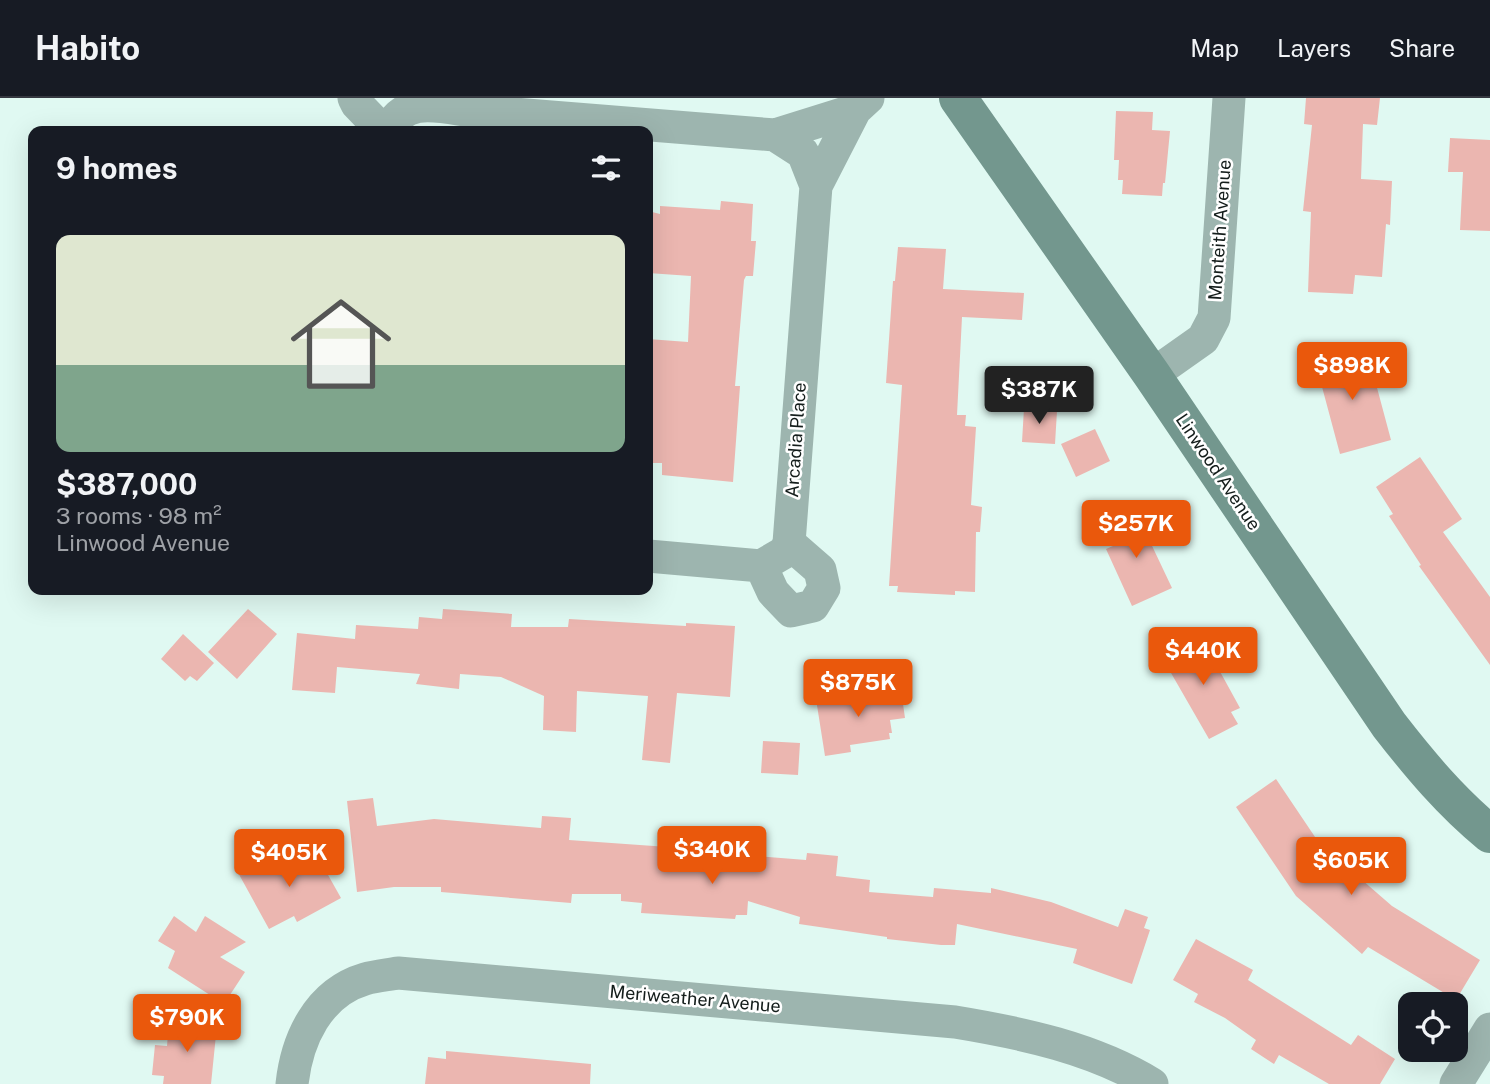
<!DOCTYPE html>
<html lang="en">
<head>
<meta charset="utf-8">
<style>
	body { margin:0; font-family:"Public Sans",sans-serif; background:#20242c; color:#f1f3f6; height:100vh; display:flex; flex-direction:column; font-size:26px; white-space:nowrap }
	* { box-sizing:border-box; margin:0 }
	p { font-size:23px; color:#9ea1a6 }
	.icon { flex:none; width:38px; height:38px; fill:none; stroke:currentColor; stroke-width:2; stroke-linecap:round; stroke-linejoin:round }
	.map { position:relative; flex:1; overflow:hidden }
	.side { position:absolute; left:28px; top:28px; width:625px; height:469px; display:flex; flex-direction:column; background:#171b24; border-radius:14px; box-shadow:0 7px 28px #0002 }
	.side>* { flex:none }
	.fabs { position:absolute; left:1398px; top:894px; display:grid; gap:14px }
	.fabs a { display:grid; place-items:center; width:70px; height:70px; border-radius:14px; background:#171b24; box-shadow:0 7px 28px #0002; font-size:35px }
	.price { position:absolute; translate:-50% -60px; padding:0 16px; border-radius:7px; background:#ea580c; color:#fff; font-size:23px; line-height:46px; filter:drop-shadow(0 2px 4px #0008) }
	.price::after { content:''; position:absolute; left:50%; top:42px; width:21px; height:16px; margin-left:-10px; background:inherit; clip-path:polygon(0 0,100% 0,50% 100%) }
	.price.on { background:#222; color:#fff }
	ul { padding:0; list-style:none }
	li { display:grid; align-content:center; gap:14px; height:371px; padding:0 28px }
	li span { display:grid; place-items:center; height:217px; border-radius:14px; color:#555 }
	li>.icon { margin-inline-start:auto }
	span .icon { width:126px; height:126px; fill:#fffc; stroke-width:1 }
	li b { font-size:30px }
	h2 { display:flex; justify-content:space-between; align-items:center; height:84px; padding:0 28px; font-size:30px }
	header { display:flex; align-items:center; gap:42px; box-sizing:border-box; height:98px; padding:0 35px; background:#171b24; border-bottom:2px solid #363941 }
	header strong { font-size:33px }
	nav { display:flex; gap:38px; margin-inline-start:auto; font-size:24px }
	.map>svg:first-child { display:block }
	.building { fill:#ebb6b0 }
	.lines { fill:none; stroke-linecap:round; stroke-linejoin:round }
	.street { stroke:#9db5af; stroke-width:33 }
	.secondary { stroke:#73978e; stroke-width:38 }
	.labels { text-anchor:middle; stroke-width:5; stroke-linejoin:round; paint-order:stroke }
	.street-label { font-size:18px; fill:#141d1b; stroke:#fff }
</style>
</head>
<body>
<header>
<strong>Habito</strong>
<nav><a>Map</a><a>Layers</a><a>Share</a></nav>
</header>
<div class="map">
<svg width="1490" height="986" viewBox="0 0 1490 986">
	<rect width="100%" height="100%" fill="#e0f9f2"/>
	<path class="building" d="M 1306,0 L 1380,0 L 1377,27 L 1363,26 L 1361,81 L 1392,83 L 1390,127 L 1386,126 L 1382,179 L 1355,177 L 1353,196 L 1308,194 L 1311,114 L 1303,113 L 1312,27 L 1304,26 Z
		M 1116,13 L 1153,14 L 1152,32 L 1170,33 L 1165,85 L 1163,85 L 1162,98 L 1122,96 L 1123,82 L 1118,82 L 1119,62 L 1114,62 Z
		M 1450,40 L 1490,42 L 1490,133 L 1460,132 L 1463,74 L 1448,74 Z
		M 721,103 L 753,106 L 751,143 L 756,143 L 753,178 L 746,178 L 744,182 L 735,288 L 740,288 L 733,384 L 662,377 L 662,365 L 648,365 L 648,241 L 688,244 L 691,178 L 648,175 L 648,113 L 660,116 L 660,108 L 720,112 Z
		M 898,149 L 946,151 L 943,191 L 1024,195 L 1022,222 L 962,219 L 957,317 L 966,317 L 965,328 L 976,329 L 971,407 L 982,409 L 980,434 L 976,434 L 975,494 L 955,493 L 955,497 L 897,494 L 898,488 L 889,488 L 902,287 L 886,285 L 893,183 L 895,183 Z
		M 1352,249 L 1359,275 L 1372,271 L 1391,342 L 1340,356 L 1314,259 Z
		M 1024,310 L 1057,313 L 1055,346 L 1022,344 Z
		M 1095,331 L 1110,363 L 1076,379 L 1061,346 Z
		M 1420,359 L 1462,421 L 1443,434 L 1490,499 L 1490,567 L 1419,468 L 1421,467 L 1389,418 L 1393,416 L 1376,389 Z
		M 1136,414 L 1172,490 L 1132,508 L 1106,451 L 1113,448 L 1104,429 Z
		M 248,511 L 277,536 L 237,581 L 208,554 Z
		M 443,511 L 512,516 L 511,529 L 568,529 L 569,521 L 686,528 L 686,525 L 735,528 L 730,599 L 677,595 L 670,665 L 642,662 L 648,598 L 577,593 L 576,634 L 543,632 L 544,598 L 501,579 L 460,576 L 459,591 L 416,586 L 420,576 L 337,569 L 335,595 L 292,592 L 297,535 L 355,541 L 356,527 L 418,531 L 419,519 L 442,521 Z
		M 183,536 L 214,565 L 197,583 L 190,578 L 185,583 L 161,561 Z
		M 1186,540 L 1194,555 L 1206,548 L 1240,610 L 1231,614 L 1238,626 L 1209,641 L 1167,568 L 1170,567 L 1163,553 Z
		M 886,590 L 887,594 L 901,592 L 905,620 L 890,622 L 892,635 L 889,635 L 890,641 L 850,647 L 851,654 L 825,658 L 816,601 Z
		M 763,643 L 800,645 L 798,677 L 761,675 Z
		M 1276,681 L 1346,785 L 1354,775 L 1392,808 L 1480,862 L 1456,902 L 1368,849 L 1362,856 L 1296,798 L 1236,709 Z
		M 373,700 L 377,728 L 434,721 L 541,730 L 542,718 L 571,720 L 569,742 L 668,749 L 667,761 L 717,766 L 719,736 L 744,738 L 742,757 L 806,762 L 807,755 L 838,758 L 836,778 L 870,782 L 869,794 L 933,799 L 934,790 L 991,795 L 991,790 L 1051,804 L 1118,829 L 1125,811 L 1148,819 L 1144,830 L 1150,832 L 1132,886 L 1073,865 L 1077,851 L 957,826 L 955,847 L 941,847 L 887,841 L 887,839 L 799,826 L 800,819 L 748,803 L 747,817 L 736,817 L 735,821 L 641,815 L 642,805 L 621,803 L 621,796 L 572,796 L 571,805 L 441,794 L 441,789 L 394,789 L 357,794 L 347,703 Z
		M 314,752 L 341,800 L 297,824 L 294,818 L 269,831 L 236,771 L 260,757 L 271,776 Z
		M 174,818 L 196,834 L 205,818 L 246,844 L 220,859 L 245,874 L 224,906 L 168,870 L 175,853 L 158,843 Z
		M 1196,841 L 1253,872 L 1248,882 L 1351,947 L 1358,937 L 1395,961 L 1380,986 L 1329,986 L 1279,957 L 1274,966 L 1251,951 L 1256,942 L 1225,920 L 1194,904 L 1198,896 L 1173,882 Z
		M 169,923 L 217,927 L 211,986 L 163,986 L 164,978 L 152,977 L 155,947 L 167,948 Z
		M 446,953 L 591,966 L 590,986 L 425,986 L 428,959 L 446,961 Z"/>
	<g class="lines">
		<path class="street" d="M 354,0 L 357,6 L 383,33
			M 388,33 C 403,0 433,7 465,12 L 775,37 L 803,55 L 816,88 L 789,445 L 785,454 L 761,468 L 648,458
			M 775,37 L 855,12
			M 816,88 L 855,12 L 868,0
			M 1152,277 L 1203,241 L 1214,220 L 1229,0
			M 761,468 L 773,494 L 791,513 L 813,508 L 824,490 L 820,472 L 789,445
			M 292,986 C 297,941 318,895 365,881 C 375,878 387,877 398,875 L 955,924 C 1022,935 1093,950 1152,986
			M 1456,986 L 1490,931"/>
		<path class="secondary" d="M 958,0 L 1152,277 L 1389,627 C 1420,667 1451,704 1490,736"/>
	</g>
	<g class="labels">
		<g class="street-label">
			<text transform="translate(1220 132) rotate(-86)" y="6">Monteith Avenue</text>
			<text transform="translate(796 342) rotate(-86)" y="6">Arcadia Place</text>
			<text transform="translate(1218 374) rotate(56)" y="6">Linwood Avenue</text>
			<text transform="translate(695 901) rotate(5)" y="6">Meriweather Avenue</text>
		</g>
	</g>
</svg>
<div class="fabs">
<a><svg class="icon" aria-label="locate" viewBox="0 0 24 24"><circle cx="12" cy="12" r="6"/><path d="M12 2v4M12 18v4M2 12h4M18 12h4"/></svg></a>
</div>
<b class="price" style="left:1352px;top:304px">$898K</b>
<b class="price on" style="left:1039px;top:328px">$387K</b>
<b class="price" style="left:1136px;top:462px">$257K</b>
<b class="price" style="left:1203px;top:589px">$440K</b>
<b class="price" style="left:858px;top:621px">$875K</b>
<b class="price" style="left:712px;top:788px">$340K</b>
<b class="price" style="left:289px;top:791px">$405K</b>
<b class="price" style="left:1351px;top:799px">$605K</b>
<b class="price" style="left:187px;top:956px">$790K</b>
<section class="side">
<h2>9 homes<svg class="icon" aria-label="filters" viewBox="0 0 24 24"><path d="M4 7h16M4 17h16"/><circle cx="9" cy="7" r="2"/><circle cx="15" cy="17" r="2"/></svg></h2>
<ul>
<li><span style="background:linear-gradient(#dfe7d0 60%,#7fa58c 0)"><svg class="icon" aria-label="home" viewBox="0 0 24 24"><path d="M3 11l9-7 9 7M6 9v11h12V9"/></svg></span><div><b>$387,000</b><p>3 rooms · 98 m²</p><p>Linwood Avenue</p></div></li>
</ul>
</section>
</div>
</body>
</html>
